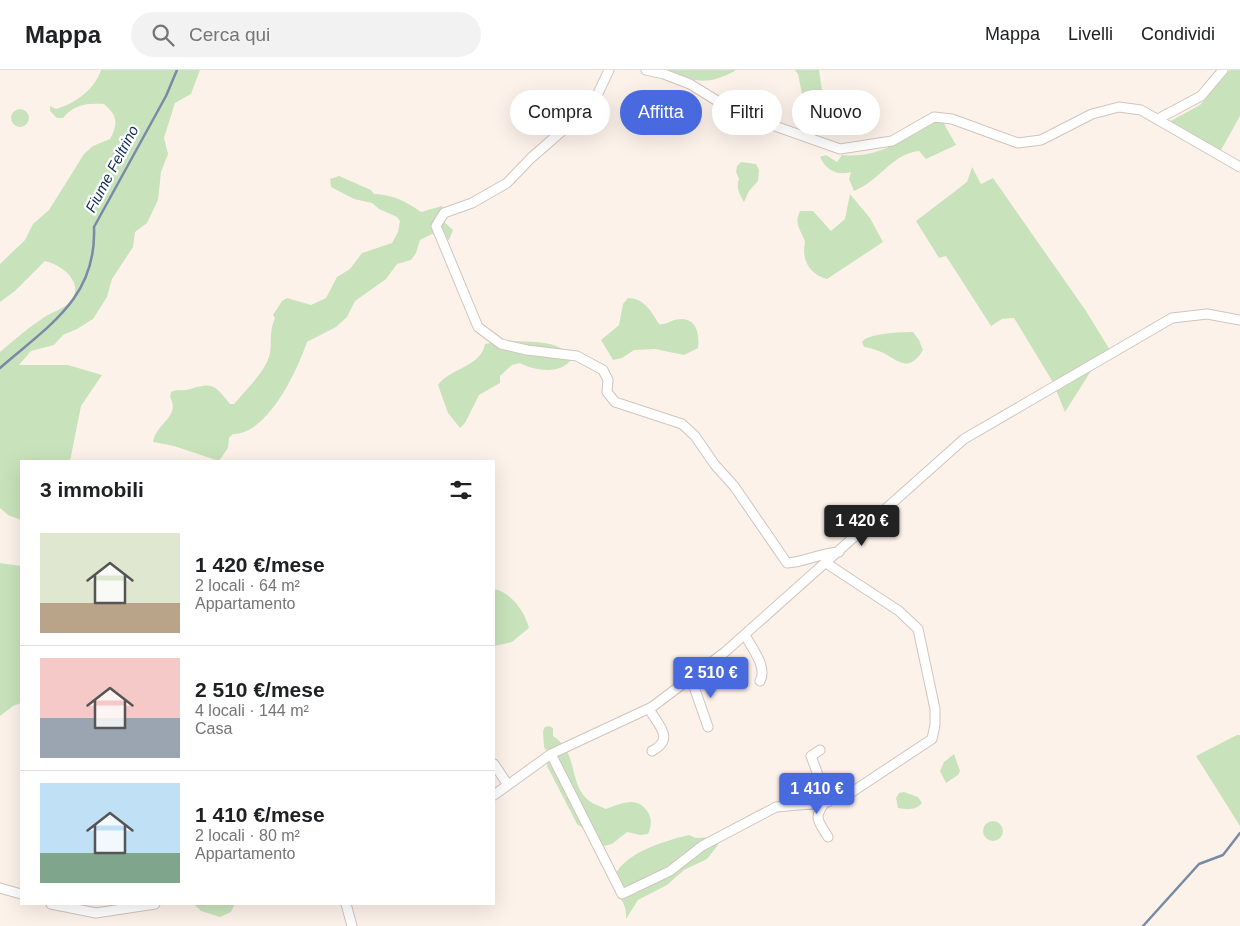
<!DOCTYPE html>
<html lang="it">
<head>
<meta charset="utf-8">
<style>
	body { margin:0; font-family:Arial,sans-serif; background:#f2f2f2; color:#202124; height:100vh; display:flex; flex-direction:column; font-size:19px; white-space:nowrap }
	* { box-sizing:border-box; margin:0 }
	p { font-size:16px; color:#757577 }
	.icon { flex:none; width:28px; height:28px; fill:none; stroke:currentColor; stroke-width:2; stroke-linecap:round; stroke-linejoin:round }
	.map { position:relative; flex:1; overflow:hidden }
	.panel { position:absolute; left:20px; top:390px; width:475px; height:445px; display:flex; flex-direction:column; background:#fff; border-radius:0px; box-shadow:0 5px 20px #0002 }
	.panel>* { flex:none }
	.guide { position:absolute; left:510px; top:20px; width:475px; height:45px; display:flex; gap:10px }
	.price { position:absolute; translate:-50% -42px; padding:0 11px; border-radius:5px; background:#486ade; color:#fff; font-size:16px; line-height:32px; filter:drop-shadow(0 1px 2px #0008) }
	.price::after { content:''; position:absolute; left:50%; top:30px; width:15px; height:11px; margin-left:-8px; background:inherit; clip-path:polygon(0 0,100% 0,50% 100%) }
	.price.current { background:#222; color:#fff }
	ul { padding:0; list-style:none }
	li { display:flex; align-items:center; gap:15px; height:125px; padding:0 20px }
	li+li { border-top:1px solid #e0e0e0 }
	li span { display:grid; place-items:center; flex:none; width:140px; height:100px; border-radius:0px; color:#555 }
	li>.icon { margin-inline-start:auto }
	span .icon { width:60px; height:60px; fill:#fffc; stroke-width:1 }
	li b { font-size:21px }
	h2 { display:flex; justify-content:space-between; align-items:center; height:60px; padding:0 20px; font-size:21px }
	.tag { padding:0 18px; border-radius:22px; background:#fff; box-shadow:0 5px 20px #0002; font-size:18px; line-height:45px }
	.tag.current { background:#486ade; color:#fff }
	header { display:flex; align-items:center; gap:30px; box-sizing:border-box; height:70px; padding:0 25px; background:#fff; border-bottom:1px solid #e0e0e0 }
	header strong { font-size:24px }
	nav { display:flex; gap:28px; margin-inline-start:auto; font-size:18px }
	.search { width:350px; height:45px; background:#f2f2f2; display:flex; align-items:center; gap:12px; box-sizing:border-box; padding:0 18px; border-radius:28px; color:#757577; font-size:19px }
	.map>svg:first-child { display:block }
	.green { fill:#c8e3bb }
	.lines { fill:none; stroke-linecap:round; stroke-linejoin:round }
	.stream { stroke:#798aa6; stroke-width:2.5 }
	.minor-casing { stroke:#d0c5be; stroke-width:11 }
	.minor { stroke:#fff; stroke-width:9 }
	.labels { text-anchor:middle; stroke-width:4.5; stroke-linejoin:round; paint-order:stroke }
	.water-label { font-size:15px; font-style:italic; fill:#0b2a5b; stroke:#fff }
</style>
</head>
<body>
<header>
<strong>Mappa</strong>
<div class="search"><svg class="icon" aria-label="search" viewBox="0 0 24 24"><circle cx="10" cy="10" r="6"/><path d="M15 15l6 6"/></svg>Cerca qui</div>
<nav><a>Mappa</a><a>Livelli</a><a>Condividi</a></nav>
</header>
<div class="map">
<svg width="1240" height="856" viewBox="0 0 1240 856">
	<rect width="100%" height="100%" fill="#fdf2ea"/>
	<path class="green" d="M 101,0 L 200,0 L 191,24 L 175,33 L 164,68 L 168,84 L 161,102 L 158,130 L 147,153 L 135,162 L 133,177 L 112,209 L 107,227 L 93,249 L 77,259 L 63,265 L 54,275 L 31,281 L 19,295 L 68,295 L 102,305 L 81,336 L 70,391 L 21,391 L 21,450 L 8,445 L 0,438 L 0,282 C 14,270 28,258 43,248 C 51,242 64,239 70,232 C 86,213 62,195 45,191 L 15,221 L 0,232 L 0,194 L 25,170 L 33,154 L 49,140 L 84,84 L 93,76 L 110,69 C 118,54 118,46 104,34 C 88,33 74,34 63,48 L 57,48 L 50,41 L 50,36 L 56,39 C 76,33 94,20 101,0 Z
		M 666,0 L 735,0 L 735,1 C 706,16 695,12 666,0 Z
		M 795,0 L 819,0 L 822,21 L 802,24 L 798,4 Z
		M 1230,0 L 1240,0 L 1240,46 L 1220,82 L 1167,53 L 1200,35 Z
		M11 48a9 9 0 1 1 18 0a9 9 0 1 1-18 0Z
		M 935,51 L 943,52 L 956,75 L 926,89 L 919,81 C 893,83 878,112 854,121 L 849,109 L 851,102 C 837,106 826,100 820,87 L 826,85 L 837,92 L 842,85 C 878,89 905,69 935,51 Z
		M 741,92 L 756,94 L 759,100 L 758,111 L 749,121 L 744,132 C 739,123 736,118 739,109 L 736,102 L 737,96 Z
		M 972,97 L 981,114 L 993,108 L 1086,241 L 1110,280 L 1054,314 L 1014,248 L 1002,249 L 991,256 L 946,186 L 939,188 L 916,151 L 967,112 Z
		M 339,106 L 371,120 L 374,124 C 394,125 405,131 421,142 L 442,136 L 445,141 L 442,150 L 453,160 L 449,170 L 432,164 L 420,170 L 416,183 L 411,190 L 397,194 L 386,209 L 355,231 L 347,247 L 336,257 L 307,272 C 297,301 268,364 233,364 L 229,368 L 228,378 L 219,391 L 174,376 L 153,372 C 156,353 181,347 170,327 L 171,322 C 177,319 180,321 186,320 C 213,313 212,312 230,334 L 234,334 C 245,321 263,304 269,287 C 273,275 268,264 275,248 L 273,245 L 282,231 L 287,228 L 311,235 L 326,228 L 337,207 L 350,199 L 362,183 L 392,173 L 398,162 L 400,151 L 397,147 L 379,139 L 372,133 L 354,129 L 331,117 L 330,109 Z
		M 850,124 L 870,148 L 883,172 L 827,209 C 812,205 804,194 804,180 C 804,177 805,174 805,172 C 802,161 793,155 800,141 L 813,141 L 831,161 L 845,149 Z
		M 628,228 C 644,228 652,242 659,254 C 666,255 668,252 674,250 C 695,245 700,261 698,278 L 684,285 L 655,279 L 634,280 L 622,288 L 613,290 L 601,270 L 619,255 L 623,234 Z
		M 913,262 L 919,270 L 923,280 C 911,300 902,294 887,285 C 881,281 871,278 864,277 L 862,272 C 867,263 903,262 913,262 Z
		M 507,270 C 528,273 559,268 572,288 C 563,305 534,301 520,293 L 512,295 L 500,306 L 500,313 L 479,325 L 465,353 L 460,358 L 448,343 L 438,315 C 450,298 481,297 485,274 Z
		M 1091,301 L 1065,342 L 1056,320 Z
		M 0,493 L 21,496 L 21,633 L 13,636 L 0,646 Z
		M 494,519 C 511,522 525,542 529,558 L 512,572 L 494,576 Z
		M 549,656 L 553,658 L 553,666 C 579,682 568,713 588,730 C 593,734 600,736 606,739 C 623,733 638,725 649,744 C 652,750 651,758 648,764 L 640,765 L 627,762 L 612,774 L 604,776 L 586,760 L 577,754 L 547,696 L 548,683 L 544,677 L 543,661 L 545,657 Z
		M 1237,665 L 1240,665 L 1240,756 L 1196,686 Z
		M 954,684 L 960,701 L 958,705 L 946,713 L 940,701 L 944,692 Z
		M 904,722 L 918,727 L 922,733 C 916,740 908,740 898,738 L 896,728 L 899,723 Z
		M983 761a10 10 0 1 1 20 0a10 10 0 1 1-20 0Z
		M 689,765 L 696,768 L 714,767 L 718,775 L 707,789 L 684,800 L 667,815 L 638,830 L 626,849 C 626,843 626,838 623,833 C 621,828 615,822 614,816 C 611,786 667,770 689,765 Z
		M 194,834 L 235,834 L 231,842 L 220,847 L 201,841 Z"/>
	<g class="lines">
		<path class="stream" d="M 0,298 C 48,256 97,228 94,157 L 166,26 L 177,0
			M 1143,856 L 1199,794 L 1223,785 L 1240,763"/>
		<defs>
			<path id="minor" d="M 609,0 L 593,34 L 531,88 L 507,113 L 472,133 L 444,143 L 436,156 L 478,257 L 501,274 L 527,280 L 577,286 L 603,300 L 608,310 L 607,322 L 615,332 L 682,354 L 695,366 L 715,395 L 734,416 L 787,493 C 805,492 820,483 839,482
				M 646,0 L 664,4 L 690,14 L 735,42 L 840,79 L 892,71 L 934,47 L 952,49 L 1018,73 L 1041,70 L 1092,44 L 1119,37 L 1141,40 L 1240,97
				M 1158,49 L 1201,26 L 1223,0
				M 745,565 C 751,577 768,597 760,611
				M 691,608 L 708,657
				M 649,639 C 659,656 675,669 652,681
				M 820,680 L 811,686 L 828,732
				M 551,684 L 622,824 L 670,801 L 702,776 L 776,737 L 821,733 L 849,724 L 932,669 L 935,655 L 935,639 L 918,559 L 899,541 L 826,493
				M 494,694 L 508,715
				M 494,725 L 551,684 L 652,637 L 725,582 L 964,369 L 1172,248 L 1207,244 L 1240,250
				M 825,732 C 813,749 818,750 828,767
				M 0,818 L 21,824
				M 51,834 L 96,843 L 155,834
				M 346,834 L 352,856"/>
		</defs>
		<use href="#minor" class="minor-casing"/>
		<use href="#minor" class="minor"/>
	</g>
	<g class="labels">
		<g class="water-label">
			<text transform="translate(112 99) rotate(-62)" y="5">Fiume Feltrino</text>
		</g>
	</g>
</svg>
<b class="price current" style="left:862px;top:477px">1 420 €</b>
<b class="price" style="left:711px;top:629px">2 510 €</b>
<b class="price" style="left:817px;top:745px">1 410 €</b>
<div class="guide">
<a class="tag">Compra</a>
<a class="tag current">Affitta</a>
<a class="tag">Filtri</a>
<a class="tag">Nuovo</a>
</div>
<section class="panel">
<h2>3 immobili<svg class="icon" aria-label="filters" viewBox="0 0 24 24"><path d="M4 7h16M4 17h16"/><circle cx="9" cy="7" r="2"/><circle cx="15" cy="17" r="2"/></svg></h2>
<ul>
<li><span style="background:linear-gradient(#dfe7d0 70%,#b9a48a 0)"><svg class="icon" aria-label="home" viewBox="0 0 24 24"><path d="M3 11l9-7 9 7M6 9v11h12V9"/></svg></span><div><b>1 420 €/mese</b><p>2 locali · 64 m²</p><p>Appartamento</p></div></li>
<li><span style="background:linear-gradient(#f6c9c9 60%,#9aa5b1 0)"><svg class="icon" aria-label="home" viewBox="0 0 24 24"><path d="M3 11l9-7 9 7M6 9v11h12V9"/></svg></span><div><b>2 510 €/mese</b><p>4 locali · 144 m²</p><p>Casa</p></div></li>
<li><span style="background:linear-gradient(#bfe0f5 70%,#7fa58c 0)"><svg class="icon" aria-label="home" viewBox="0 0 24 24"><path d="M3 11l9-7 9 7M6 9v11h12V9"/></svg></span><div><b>1 410 €/mese</b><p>2 locali · 80 m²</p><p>Appartamento</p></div></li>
</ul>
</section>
</div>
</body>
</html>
